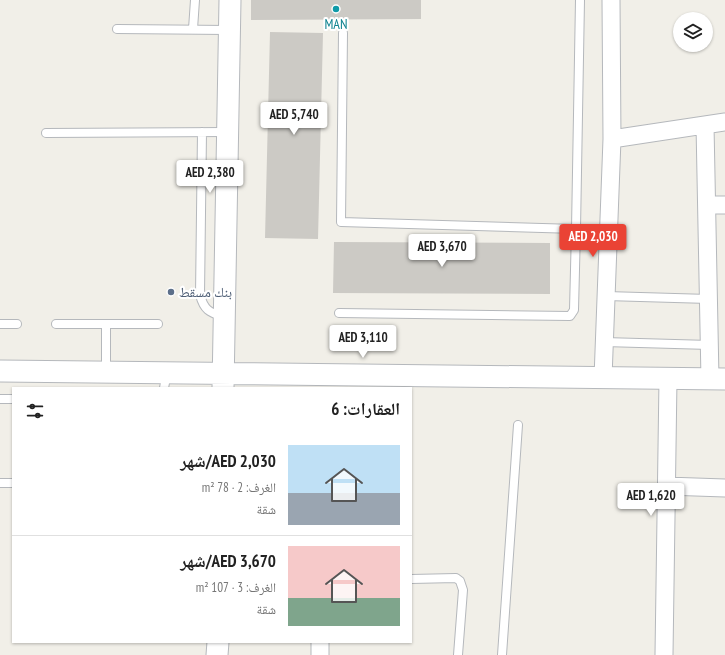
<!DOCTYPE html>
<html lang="ar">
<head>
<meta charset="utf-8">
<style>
	body { margin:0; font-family:"PT Sans Narrow","Noto Naskh Arabic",sans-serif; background:#f6f6f6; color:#222; direction:rtl; height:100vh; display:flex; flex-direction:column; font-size:15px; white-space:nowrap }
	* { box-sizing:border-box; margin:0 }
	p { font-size:13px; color:#767676 }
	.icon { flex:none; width:22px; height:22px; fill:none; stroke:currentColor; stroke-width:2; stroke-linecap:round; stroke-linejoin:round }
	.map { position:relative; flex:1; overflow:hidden; direction:ltr }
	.details { position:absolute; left:12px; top:387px; width:400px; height:256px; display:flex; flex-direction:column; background:#fff; border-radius:0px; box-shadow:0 1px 3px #0004; direction:rtl }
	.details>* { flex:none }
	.controls { position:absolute; left:673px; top:12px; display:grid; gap:8px }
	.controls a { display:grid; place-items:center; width:40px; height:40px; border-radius:50%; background:#fff; box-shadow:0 1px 3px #0004; font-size:20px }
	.price { position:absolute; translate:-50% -34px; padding:0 9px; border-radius:4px; background:#fff; color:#222; font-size:13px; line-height:26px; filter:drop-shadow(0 1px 2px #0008) }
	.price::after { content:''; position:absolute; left:50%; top:24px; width:12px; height:9px; margin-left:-6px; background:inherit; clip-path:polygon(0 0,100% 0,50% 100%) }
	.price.selected { background:#ea4335; color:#fff }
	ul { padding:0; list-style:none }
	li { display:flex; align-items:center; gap:12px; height:100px; padding:0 12px }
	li+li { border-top:1px solid #e0e0e0 }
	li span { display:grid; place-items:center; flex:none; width:112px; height:80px; border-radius:0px; color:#555 }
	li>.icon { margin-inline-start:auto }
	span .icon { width:48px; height:48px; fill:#fffc; stroke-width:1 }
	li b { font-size:17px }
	h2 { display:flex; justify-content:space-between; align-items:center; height:48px; padding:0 12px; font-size:17px }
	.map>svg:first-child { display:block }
	.building { fill:#cccac5 }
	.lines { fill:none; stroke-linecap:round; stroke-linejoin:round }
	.service-casing { stroke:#b5b8bc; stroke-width:10 }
	.minor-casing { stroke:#b5b8bc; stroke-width:19 }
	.tertiary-casing { stroke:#b5b8bc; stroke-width:23 }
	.service { stroke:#fff; stroke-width:8 }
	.minor { stroke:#fff; stroke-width:17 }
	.tertiary { stroke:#fff; stroke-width:21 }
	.culture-dot { fill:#0f9aa8; stroke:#fff; stroke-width:1.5 }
	.service-dot { fill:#5c6f8a; stroke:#fff; stroke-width:1.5 }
	.labels { text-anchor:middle; stroke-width:4; stroke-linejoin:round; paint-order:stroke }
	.culture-label { font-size:14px; fill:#0d838f; stroke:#fff }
	.service-label { font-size:14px; fill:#4e5e75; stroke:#fff; text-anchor:start }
</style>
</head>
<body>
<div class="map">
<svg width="725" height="655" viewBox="0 0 725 655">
	<rect width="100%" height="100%" fill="#f1efe8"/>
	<path class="building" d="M 251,0 L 421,0 L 421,19 L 251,20 Z
		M 270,32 L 323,33 L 318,239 L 265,238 Z
		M 334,242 L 550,243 L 550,294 L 333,293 Z"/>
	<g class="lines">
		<defs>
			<path id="service" d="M 117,29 L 228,30
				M 193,29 L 195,0
				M 343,33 L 341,222 L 576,229 L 580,0
				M 202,132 L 200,295 C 204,310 209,312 223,317
				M 46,133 L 227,132
				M 606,296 L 709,299
				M 339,313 L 570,316 L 574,310 L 576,229
				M 0,324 L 17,324
				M 56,324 L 158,324
				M 604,342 L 710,345
				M 106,371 L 106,324
				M 164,388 L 167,372
				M 0,399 L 13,399
				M 0,483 L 13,483
				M 411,579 L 456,578 L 460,581 L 463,590 L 458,655
				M 502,655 L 518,425"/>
			<path id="minor" d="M 705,125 L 710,379
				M 612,139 L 725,122
				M 707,205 L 725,205
				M 603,378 L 612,139 L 611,0
				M 666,486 L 725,488
				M 320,642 L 320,655
				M 664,655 L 668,379"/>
			<path id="tertiary" d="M 0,371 L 725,379
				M 223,388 L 230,0
				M 217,655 L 218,642"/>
		</defs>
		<use href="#service" class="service-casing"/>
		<use href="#minor" class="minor-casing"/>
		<use href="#tertiary" class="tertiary-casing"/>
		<use href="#service" class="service"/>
		<use href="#minor" class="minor"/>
		<use href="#tertiary" class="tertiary"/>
	</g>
	<circle class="culture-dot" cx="336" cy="9" r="4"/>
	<circle class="service-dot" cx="171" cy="292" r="4"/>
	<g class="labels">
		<g class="culture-label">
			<text x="336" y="29">MAN</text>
		</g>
		<g class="service-label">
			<text x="179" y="297">بنك مسقط</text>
		</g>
	</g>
</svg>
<div class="controls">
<a><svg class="icon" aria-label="layers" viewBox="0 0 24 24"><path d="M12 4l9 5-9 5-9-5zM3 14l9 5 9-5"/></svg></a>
</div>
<b class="price" style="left:294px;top:136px">AED 5,740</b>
<b class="price" style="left:210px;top:194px">AED 2,380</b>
<b class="price selected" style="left:593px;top:258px">AED 2,030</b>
<b class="price" style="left:442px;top:268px">AED 3,670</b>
<b class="price" style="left:363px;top:359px">AED 3,110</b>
<b class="price" style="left:651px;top:517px">AED 1,620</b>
<section class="details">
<h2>العقارات: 6<svg class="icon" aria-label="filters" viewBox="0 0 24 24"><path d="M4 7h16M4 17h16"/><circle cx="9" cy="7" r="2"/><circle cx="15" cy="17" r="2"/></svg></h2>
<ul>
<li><span style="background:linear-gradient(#bfe0f5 60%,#9aa5b1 0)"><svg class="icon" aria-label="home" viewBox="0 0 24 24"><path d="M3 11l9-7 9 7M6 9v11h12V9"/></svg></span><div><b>AED 2,030/شهر</b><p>الغرف: 2 · 78 m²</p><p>شقة</p></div></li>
<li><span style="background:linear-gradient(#f6c9c9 65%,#7fa58c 0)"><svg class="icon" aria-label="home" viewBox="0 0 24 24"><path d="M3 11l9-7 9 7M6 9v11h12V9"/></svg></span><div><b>AED 3,670/شهر</b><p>الغرف: 3 · 107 m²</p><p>شقة</p></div></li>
</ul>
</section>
</div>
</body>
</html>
